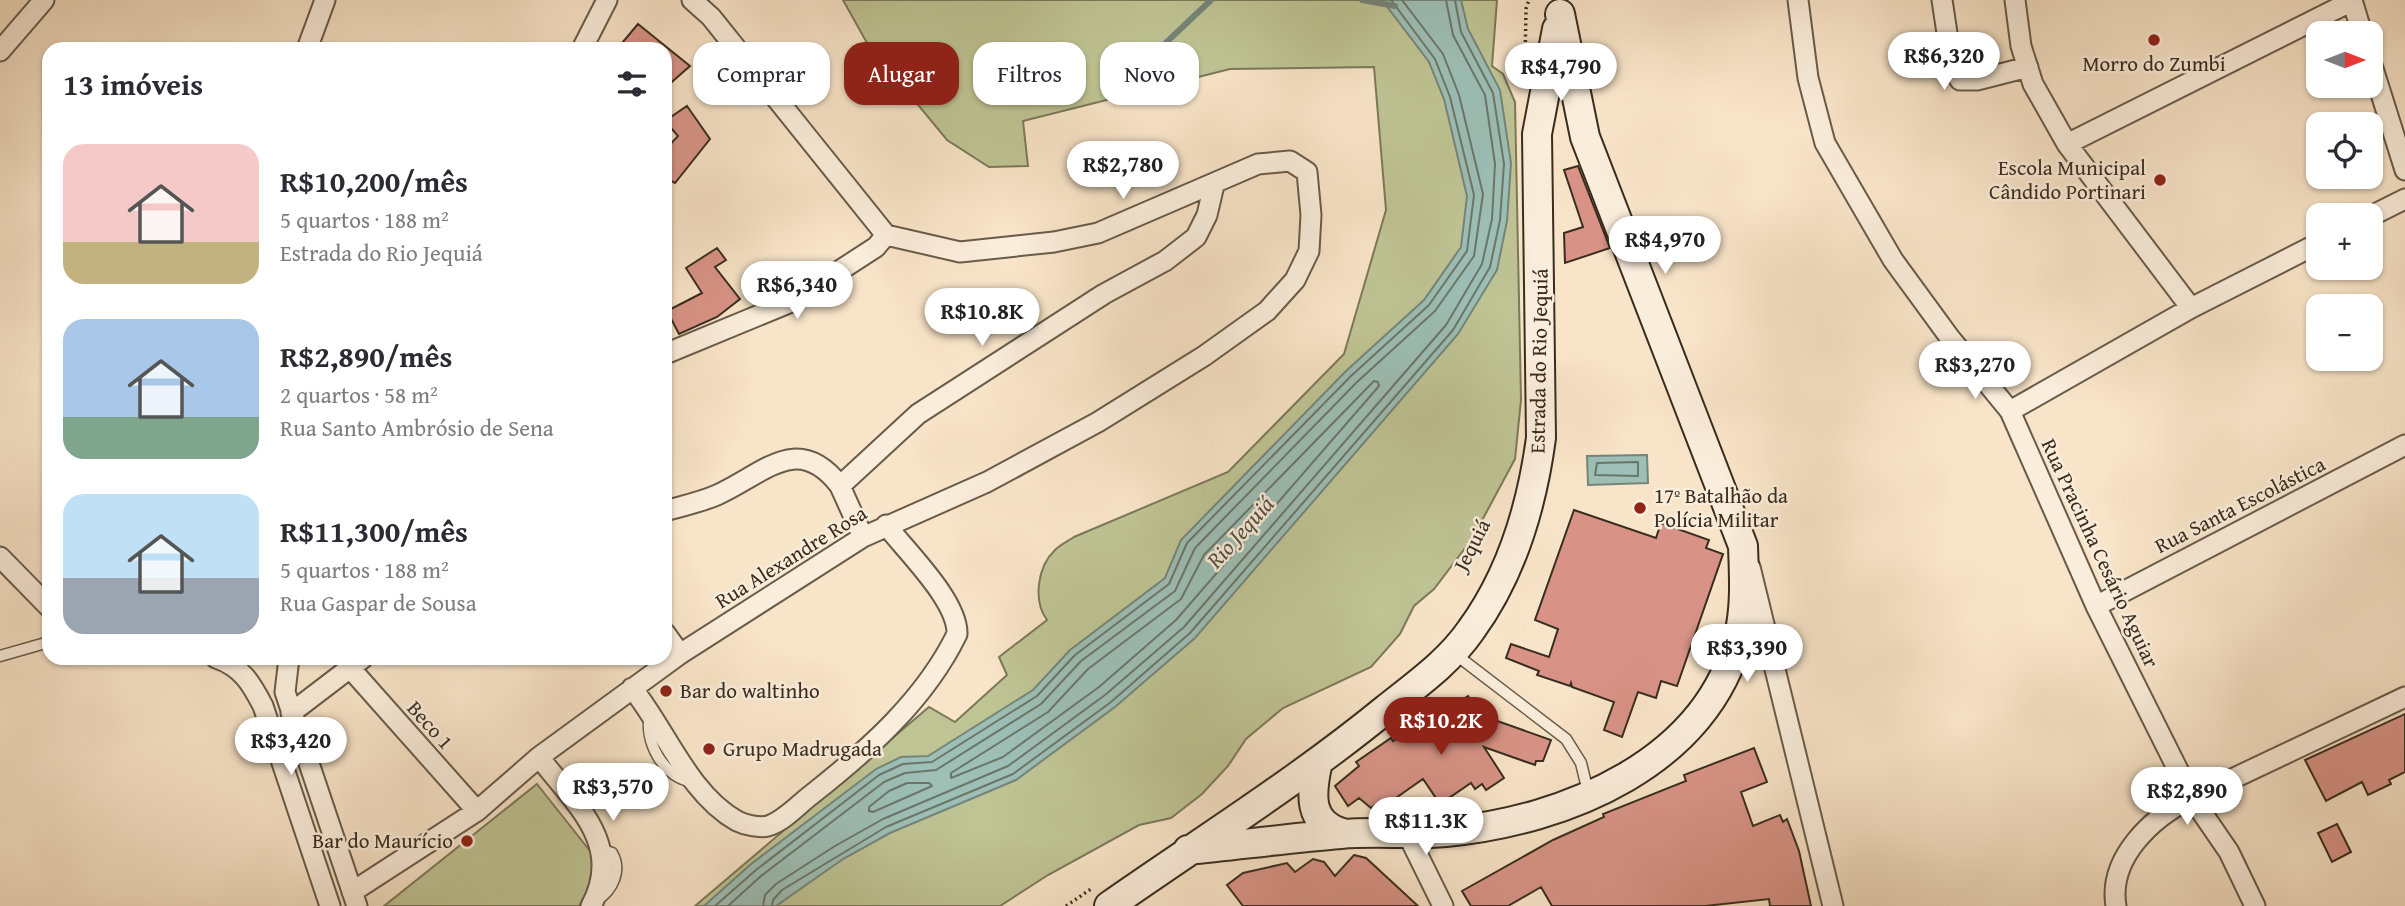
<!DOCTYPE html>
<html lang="pt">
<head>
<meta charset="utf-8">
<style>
	body { margin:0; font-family:"Gentium Book Plus",serif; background:#f7f7f7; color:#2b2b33; height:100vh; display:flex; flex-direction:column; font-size:26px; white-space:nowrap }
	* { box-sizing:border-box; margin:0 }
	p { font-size:23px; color:#7c7c81 }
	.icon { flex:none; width:38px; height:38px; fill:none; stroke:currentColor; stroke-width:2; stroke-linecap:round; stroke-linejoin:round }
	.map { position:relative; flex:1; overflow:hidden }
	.details { position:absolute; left:42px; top:42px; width:630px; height:623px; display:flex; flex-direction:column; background:#fff; border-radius:21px; box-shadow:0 2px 5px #0004 }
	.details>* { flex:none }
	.top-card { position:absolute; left:693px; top:42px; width:665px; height:63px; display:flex; gap:14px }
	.needle { width:46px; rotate:90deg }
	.fabs { position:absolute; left:2306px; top:21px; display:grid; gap:14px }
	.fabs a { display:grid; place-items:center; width:77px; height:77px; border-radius:14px; background:#fff; box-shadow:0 2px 5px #0004; font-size:35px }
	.price { position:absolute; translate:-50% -60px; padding:0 16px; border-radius:24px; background:#fff; color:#222; font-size:23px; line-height:46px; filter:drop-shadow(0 2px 4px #0008) }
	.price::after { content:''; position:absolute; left:50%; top:42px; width:21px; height:16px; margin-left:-10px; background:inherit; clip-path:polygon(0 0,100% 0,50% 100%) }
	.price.selected { background:#8f2418; color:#fff }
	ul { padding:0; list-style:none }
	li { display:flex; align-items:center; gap:21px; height:175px; padding:0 21px }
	li span { display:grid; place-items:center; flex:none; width:196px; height:140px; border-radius:21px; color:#555 }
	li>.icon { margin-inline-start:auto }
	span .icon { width:84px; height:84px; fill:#fffc; stroke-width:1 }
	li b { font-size:30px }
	h2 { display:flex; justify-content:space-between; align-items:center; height:84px; padding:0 21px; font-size:30px }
	.chip { padding:0 24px; border-radius:21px; background:#fff; box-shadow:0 2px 5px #0004; font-size:24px; line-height:63px }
	.chip.selected { background:#8f2418; color:#fff }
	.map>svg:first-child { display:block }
	.green { fill:#bfc494; stroke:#7c785a; stroke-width:2 }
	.water { fill:#9dbfb6; stroke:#75857a; stroke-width:2 }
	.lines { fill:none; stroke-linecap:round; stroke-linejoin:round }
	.shore { stroke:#6b766a; stroke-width:2 }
	.stream { stroke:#75857a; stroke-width:6 }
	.building { fill:#d89386; stroke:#392d1f; stroke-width:2 }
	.service-casing { stroke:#695b49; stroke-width:13 }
	.minor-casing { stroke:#695b49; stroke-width:23 }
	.secondary-casing { stroke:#392d1f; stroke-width:32 }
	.path { stroke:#392d1f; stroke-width:3.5; stroke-dasharray:2 3.5; stroke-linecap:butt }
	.service { stroke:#faeddb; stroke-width:10 }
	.minor { stroke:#faeddb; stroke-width:19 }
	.secondary { stroke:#faeddb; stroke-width:28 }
	.poi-dot { fill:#8f2418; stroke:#faeddb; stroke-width:2.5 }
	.labels { text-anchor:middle; stroke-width:5; stroke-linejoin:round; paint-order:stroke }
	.poi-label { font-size:21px; fill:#392d1f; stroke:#faeddb; text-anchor:start }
	.street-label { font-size:21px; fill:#392d1f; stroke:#faeddb }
	.water-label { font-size:23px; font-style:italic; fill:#525245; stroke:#faeddb }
</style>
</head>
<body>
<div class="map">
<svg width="2405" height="906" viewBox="0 0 2405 906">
	<rect width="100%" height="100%" fill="#f8e4c8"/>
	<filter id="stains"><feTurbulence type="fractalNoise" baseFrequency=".00286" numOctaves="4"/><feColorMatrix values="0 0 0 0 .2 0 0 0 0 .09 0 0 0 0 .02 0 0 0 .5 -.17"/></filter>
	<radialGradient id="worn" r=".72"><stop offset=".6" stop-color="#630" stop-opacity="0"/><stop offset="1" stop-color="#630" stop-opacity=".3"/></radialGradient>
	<path class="green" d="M 843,0 L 1389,0 L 1436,58 L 1476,195 L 1470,250 L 1172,584 L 1038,697 L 712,906 L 695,906 L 929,707 L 955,722 L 1007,675 L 999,657 L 1047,620 C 1033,601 1037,567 1055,550 C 1060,545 1068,541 1074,537 L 1228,472 L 1344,354 L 1386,210 L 1374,67 L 1230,69 L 1023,121 L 1028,166 L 989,167 L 947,140 L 867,43 Z
		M 1446,0 L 1497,0 L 1492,66 L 1503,74 L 1515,102 L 1521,400 L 1515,459 L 1472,539 L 1434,589 L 1414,606 L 1400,634 L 1371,667 L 1283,708 L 1246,739 L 1228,766 L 1202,794 L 1171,818 L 1139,825 L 1048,875 L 1000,906 L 760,906 L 779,887 L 960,793 L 1487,266 Z
		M 537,784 L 594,856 L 591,886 L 579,906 L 384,906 Z"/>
	<path class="water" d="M 1382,0 L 1461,0 L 1468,29 L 1500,90 L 1511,163 L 1507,221 L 1497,270 L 1458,334 L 1195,638 L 1115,707 L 1016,780 L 890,833 L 843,859 L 776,906 L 704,906 L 751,864 L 876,769 L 901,757 L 928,756 L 1033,690 L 1070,650 L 1165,578 L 1181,540 L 1346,371 L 1424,300 L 1461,247 L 1467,196 L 1444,99 L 1429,62 Z
		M 1647,455 L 1648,483 L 1588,485 L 1587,456 Z"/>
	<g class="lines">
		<path class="shore" d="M 1374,381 L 1378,382 L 1379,386 L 1176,620 L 1099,687 L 1003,757 L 951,778 L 951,773 L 1048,712 L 1088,669 L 1181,599 L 1204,555 Z
			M 1638,462 L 1638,476 L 1595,475 L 1597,463 Z
			M 907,783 L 929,783 L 932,786 L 873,812 L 869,811 L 869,807 L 889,791 Z
			M 715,906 L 756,870 L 879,775 L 903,764 L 932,762 L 1037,696 L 1075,655 L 1169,584 L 1187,543 L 1351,376 L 1429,305 L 1467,251 L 1474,195 L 1450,97 L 1435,59 L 1391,0
			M 728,906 L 761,876 L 884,782 L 905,773 L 936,770 L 1041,704 L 1081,661 L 1175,591 L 1195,548 L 1357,382 L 1435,311 L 1474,256 L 1483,194 L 1459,95 L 1443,54 L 1402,0
			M 763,906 L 765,895 L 776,884 L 835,846 L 883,819 L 1008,766 L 1105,695 L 1184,627 L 1446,325 L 1482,264 L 1492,219 L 1495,164 L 1485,95 L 1453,35 L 1446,0
			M 772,906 L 773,900 L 782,890 L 886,827 L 1013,774 L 1111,702 L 1190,633 L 1453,330 L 1490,267 L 1500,220 L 1504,164 L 1493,93 L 1461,32 L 1455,0"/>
		<path class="stream" d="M 1362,0 L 1395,6
			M 1135,72 L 1211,0"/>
	</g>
	<path class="building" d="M 638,24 L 690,66 L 665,88 L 665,49 L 617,49 Z
		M 687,106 L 710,139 L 675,183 L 665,178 L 665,150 L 678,136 L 665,121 Z
		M 1578,166 L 1610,248 L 1565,263 L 1564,233 L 1583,227 L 1564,170 Z
		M 717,248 L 726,260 L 715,267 L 740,299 L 717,317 L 679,334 L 667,311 L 702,293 L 686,268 Z
		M 1574,510 L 1656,538 L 1661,523 L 1709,540 L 1706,548 L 1723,554 L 1677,686 L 1661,681 L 1656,698 L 1638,692 L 1622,737 L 1604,730 L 1614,702 L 1572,687 L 1571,683 L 1570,686 L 1537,675 L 1539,671 L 1506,658 L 1511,644 L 1549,657 L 1558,629 L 1535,620 Z
		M 1468,696 L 1483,716 L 1551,740 L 1543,761 L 1536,761 L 1535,765 L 1484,747 L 1504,778 L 1486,790 L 1482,784 L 1475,789 L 1471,783 L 1440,804 L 1423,779 L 1383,807 L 1379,802 L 1371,808 L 1359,798 L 1348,806 L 1335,786 L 1359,766 L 1356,762 L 1391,738 L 1393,741 L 1426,719 L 1428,722 Z
		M 2405,714 L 2405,772 L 2389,780 L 2391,784 L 2368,795 L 2362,782 L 2326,801 L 2305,760 Z
		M 1754,748 L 1767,782 L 1741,792 L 1753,826 L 1780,815 L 1783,822 L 1787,819 L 1799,851 L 1811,906 L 1770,906 L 1769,899 L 1705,906 L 1552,906 L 1541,887 L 1508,906 L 1471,906 L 1462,891 L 1553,840 L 1604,817 L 1603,814 L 1686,781 L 1684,775 Z
		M 2337,824 L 2351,852 L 2332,862 L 2318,833 Z
		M 1354,855 L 1366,858 L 1418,906 L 1243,906 L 1227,885 L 1243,873 L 1287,863 L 1295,872 L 1313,859 L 1324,862 L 1335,876 Z"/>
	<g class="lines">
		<defs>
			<path id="service" d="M 1455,654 L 1566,739 L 1581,763 L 1588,792
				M 0,656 L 49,642
				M 650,714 C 644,742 663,777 693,782
				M 597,900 C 613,890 622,870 612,853 L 603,850"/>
			<path id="minor" d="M 692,0 L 711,17 L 886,235
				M 1798,0 L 1808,78 L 1825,143 L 1893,260 L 1950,338 L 2010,411 L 2096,606 L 2192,798 L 2405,697
				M 1942,0 L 1952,66 L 1960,80 L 1977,80 L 2028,67
				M 2015,0 L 2021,46 L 2033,84 L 2067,144 L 2191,308
				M 2352,0 L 2362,33
				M 307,49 L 325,0
				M 582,49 L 607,0
				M 0,51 L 44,0
				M 2371,62 L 2405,170
				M 2067,144 L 2352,1
				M 2371,216 L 2405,199
				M 665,354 L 791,302 L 876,247 L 886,235
				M 2010,411 L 2191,308 L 2319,243
				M 665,511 C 682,506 701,502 717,495 C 764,474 798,431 840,486
				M 863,537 L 840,486 L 918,414 L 1104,294 L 1165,261 L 1196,237 L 1207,215 L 1214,185
				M 0,557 L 49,607
				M 1750,567 L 1833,906
				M 2096,606 L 2405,445
				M 665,633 L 680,654
				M 216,658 C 242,667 251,683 263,706 L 330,906
				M 289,658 L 285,692 L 357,906
				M 350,668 L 477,811
				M 632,688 C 666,730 688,793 737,821 C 745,825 759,828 768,826 C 784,821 798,805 811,795 C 867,751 925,700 957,634 C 958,601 907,552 886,525
				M 291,713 L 363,658
				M 539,757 C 574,803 625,844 591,906
				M 1407,833 L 1443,906
				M 352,892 L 477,811 L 539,757 L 680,654 L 863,537 L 987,482 L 1098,422 L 1204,356 L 1267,311 L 1295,280 L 1309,251 L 1311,215 L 1307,172 L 1290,161 L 1258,164 L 1098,233 L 1054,242 L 960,252 L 886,235
				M 2116,906 C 2108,858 2152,817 2192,798 L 2229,852 L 2255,906"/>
			<path id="secondary" d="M 1317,766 C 1311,794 1308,823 1342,833
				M 1188,850 C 1239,845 1290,838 1341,834 C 1376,831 1411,835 1446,832 C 1565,821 1708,763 1739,635 C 1746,606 1744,576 1743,546 L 1585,137 L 1560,14
				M 1109,906 C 1202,841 1298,781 1386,709 C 1416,685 1449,662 1471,630 C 1512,574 1532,505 1541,438 L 1537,134 L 1557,29"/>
		</defs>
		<use href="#service" class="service-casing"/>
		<use href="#minor" class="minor-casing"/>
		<use href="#secondary" class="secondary-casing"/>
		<path class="path" d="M 1525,64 L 1526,9 L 1529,0
			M 1066,906 L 1091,889"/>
		<use href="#service" class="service"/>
		<use href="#minor" class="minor"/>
		<use href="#secondary" class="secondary"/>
	</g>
	<g class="poi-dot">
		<circle cx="2154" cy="40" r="7"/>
		<circle cx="2160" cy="180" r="7"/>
		<circle cx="1640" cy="508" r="7"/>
		<circle cx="666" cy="691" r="7"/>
		<circle cx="709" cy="749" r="7"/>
		<circle cx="467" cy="841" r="7"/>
	</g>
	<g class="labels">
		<g class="poi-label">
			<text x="2154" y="71" text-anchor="middle">Morro do Zumbi</text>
			<text x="2146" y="175" text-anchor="end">Escola Municipal<tspan x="2146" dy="24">Cândido Portinari</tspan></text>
			<text x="1654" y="503">17º Batalhão da<tspan x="1654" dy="24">Polícia Militar</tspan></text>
			<text x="680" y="698">Bar do waltinho</text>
			<text x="723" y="756">Grupo Madrugada</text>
			<text x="453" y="848" text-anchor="end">Bar do Maurício</text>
		</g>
		<g class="street-label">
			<text transform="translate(1539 361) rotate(-89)" y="7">Estrada do Rio Jequiá</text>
			<text transform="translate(2240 505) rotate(-27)" y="7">Rua Santa Escolástica</text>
			<text transform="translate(1472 545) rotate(-63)" y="7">Jequiá</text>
			<text transform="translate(2100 553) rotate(65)" y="7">Rua Pracinha Cesário Aguiar</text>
			<text transform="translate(791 557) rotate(-32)" y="7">Rua Alexandre Rosa</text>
			<text transform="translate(430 725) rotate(48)" y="7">Beco 1</text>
		</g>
		<g class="water-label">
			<text transform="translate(1240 532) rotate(-48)" y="8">Rio Jequiá</text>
		</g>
	</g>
	<rect width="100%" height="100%" filter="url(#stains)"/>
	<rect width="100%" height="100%" fill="url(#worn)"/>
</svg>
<div class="fabs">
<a><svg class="needle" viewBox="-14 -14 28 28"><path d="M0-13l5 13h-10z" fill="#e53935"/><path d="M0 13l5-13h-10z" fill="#7c7c81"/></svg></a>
<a><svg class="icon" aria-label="locate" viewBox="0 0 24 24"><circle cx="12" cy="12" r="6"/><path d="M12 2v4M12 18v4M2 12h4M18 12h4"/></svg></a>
<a>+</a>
<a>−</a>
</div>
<b class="price" style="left:1944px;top:92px">R$6,320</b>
<b class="price" style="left:1561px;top:103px">R$4,790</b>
<b class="price" style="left:1123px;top:201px">R$2,780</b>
<b class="price" style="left:1665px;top:276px">R$4,970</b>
<b class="price" style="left:797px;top:321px">R$6,340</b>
<b class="price" style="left:982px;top:348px">R$10.8K</b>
<b class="price" style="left:1975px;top:401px">R$3,270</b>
<b class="price" style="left:1747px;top:684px">R$3,390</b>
<b class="price selected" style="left:1441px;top:757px">R$10.2K</b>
<b class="price" style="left:291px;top:777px">R$3,420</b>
<b class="price" style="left:613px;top:823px">R$3,570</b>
<b class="price" style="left:2187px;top:827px">R$2,890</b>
<b class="price" style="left:1426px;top:857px">R$11.3K</b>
<div class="top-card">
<a class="chip">Comprar</a>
<a class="chip selected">Alugar</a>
<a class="chip">Filtros</a>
<a class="chip">Novo</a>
</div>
<section class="details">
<h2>13 imóveis<svg class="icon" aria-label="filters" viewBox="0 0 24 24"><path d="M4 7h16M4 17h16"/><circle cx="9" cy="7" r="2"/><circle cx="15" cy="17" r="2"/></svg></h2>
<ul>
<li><span style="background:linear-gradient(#f6c9c9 70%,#c2b280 0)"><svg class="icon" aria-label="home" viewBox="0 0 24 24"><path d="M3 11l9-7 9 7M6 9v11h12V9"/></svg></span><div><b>R$10,200/mês</b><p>5 quartos · 188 m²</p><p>Estrada do Rio Jequiá</p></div></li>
<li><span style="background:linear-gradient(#a9c7e8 70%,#7fa58c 0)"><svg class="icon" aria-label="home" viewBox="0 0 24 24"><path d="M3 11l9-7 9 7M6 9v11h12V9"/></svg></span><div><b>R$2,890/mês</b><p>2 quartos · 58 m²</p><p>Rua Santo Ambrósio de Sena</p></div></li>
<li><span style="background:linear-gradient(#bfe0f5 60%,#9aa5b1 0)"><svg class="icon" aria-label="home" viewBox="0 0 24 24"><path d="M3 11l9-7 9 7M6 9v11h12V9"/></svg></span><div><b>R$11,300/mês</b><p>5 quartos · 188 m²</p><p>Rua Gaspar de Sousa</p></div></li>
</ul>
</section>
</div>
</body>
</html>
